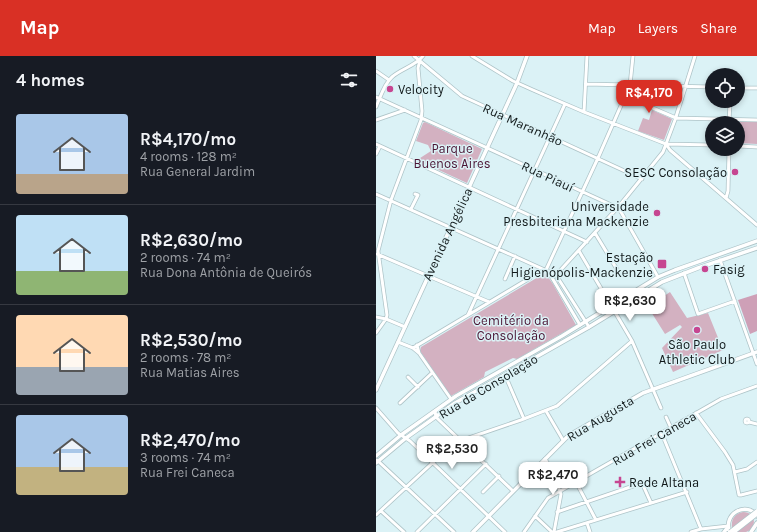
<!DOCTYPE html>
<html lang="en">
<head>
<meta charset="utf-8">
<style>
	body { margin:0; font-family:Karla,sans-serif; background:#242831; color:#f1f3f6; height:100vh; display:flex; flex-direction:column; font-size:15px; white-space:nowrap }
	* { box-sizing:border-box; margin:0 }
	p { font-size:13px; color:#9ea1a6 }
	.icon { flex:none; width:22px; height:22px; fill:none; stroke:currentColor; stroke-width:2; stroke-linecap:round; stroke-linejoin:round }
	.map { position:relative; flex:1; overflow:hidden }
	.panel { display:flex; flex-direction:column; background:#171b24; width:376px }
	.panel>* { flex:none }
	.buttons { position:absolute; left:329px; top:12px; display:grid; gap:8px }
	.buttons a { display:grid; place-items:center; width:40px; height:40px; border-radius:50%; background:#171b24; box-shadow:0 2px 6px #0003; font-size:20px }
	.price { position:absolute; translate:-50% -34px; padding:0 9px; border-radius:8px; background:#fff; color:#222; font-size:13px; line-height:26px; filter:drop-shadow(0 1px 2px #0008) }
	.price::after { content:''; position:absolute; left:50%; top:24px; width:12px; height:9px; margin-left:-6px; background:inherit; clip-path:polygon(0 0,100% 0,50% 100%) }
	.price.on { background:#d93025; color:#fff }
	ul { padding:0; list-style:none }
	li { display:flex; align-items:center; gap:12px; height:100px; padding:0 16px }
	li+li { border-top:1px solid #363941 }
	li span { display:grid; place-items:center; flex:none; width:112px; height:80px; border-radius:4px; color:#555 }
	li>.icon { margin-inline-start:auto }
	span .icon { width:48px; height:48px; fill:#fffc; stroke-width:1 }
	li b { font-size:17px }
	h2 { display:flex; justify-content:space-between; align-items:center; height:48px; padding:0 16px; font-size:17px }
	header { display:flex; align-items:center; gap:24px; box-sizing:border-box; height:56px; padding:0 20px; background:#d93025; color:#fff }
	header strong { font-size:19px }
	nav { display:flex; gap:22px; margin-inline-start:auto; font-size:14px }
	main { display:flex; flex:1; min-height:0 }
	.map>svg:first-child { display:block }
	.green { fill:#d3b1c1 }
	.forest { fill:#cea0b7 }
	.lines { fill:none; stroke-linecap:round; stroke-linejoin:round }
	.minor-casing { stroke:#aec4c8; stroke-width:4.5 }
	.major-casing { stroke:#aec4c8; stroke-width:5 }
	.minor { stroke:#fff; stroke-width:3 }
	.major { stroke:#fff; stroke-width:3.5 }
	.major-bridge-casing { stroke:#aec4c8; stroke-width:5; stroke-linecap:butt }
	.major-bridge { stroke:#fff; stroke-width:3.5 }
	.poi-dot { fill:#c64691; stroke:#dbf2f6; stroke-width:1.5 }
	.labels { text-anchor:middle; stroke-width:3; stroke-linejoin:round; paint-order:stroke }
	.poi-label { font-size:13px; fill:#11191a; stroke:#dbf2f6; text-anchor:start }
	.street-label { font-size:13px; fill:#11191a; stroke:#dbf2f6 }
	.park-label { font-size:13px; fill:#4b1434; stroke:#dbf2f6 }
</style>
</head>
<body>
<header>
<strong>Map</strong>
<nav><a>Map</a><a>Layers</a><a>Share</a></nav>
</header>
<main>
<section class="panel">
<h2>4 homes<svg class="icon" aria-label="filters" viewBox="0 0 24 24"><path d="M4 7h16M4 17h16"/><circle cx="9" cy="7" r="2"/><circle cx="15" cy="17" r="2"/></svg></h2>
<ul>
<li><span style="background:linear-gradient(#a9c7e8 75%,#b9a48a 0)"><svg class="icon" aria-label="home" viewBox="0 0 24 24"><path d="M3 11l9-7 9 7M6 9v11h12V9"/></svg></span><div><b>R$4,170/mo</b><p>4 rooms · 128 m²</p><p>Rua General Jardim</p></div></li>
<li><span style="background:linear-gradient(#bfe0f5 70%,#8fb573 0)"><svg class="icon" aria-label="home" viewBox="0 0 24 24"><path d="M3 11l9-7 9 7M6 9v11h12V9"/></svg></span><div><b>R$2,630/mo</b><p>2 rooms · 74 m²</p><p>Rua Dona Antônia de Queirós</p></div></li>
<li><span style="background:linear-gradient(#ffd9b3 65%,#9aa5b1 0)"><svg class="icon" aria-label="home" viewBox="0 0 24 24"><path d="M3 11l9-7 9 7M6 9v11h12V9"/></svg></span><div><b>R$2,530/mo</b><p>2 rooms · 78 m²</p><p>Rua Matias Aires</p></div></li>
<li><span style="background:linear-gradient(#a9c7e8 65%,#c2b280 0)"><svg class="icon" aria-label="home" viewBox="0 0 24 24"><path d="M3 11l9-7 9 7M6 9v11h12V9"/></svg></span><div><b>R$2,470/mo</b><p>3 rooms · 74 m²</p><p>Rua Frei Caneca</p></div></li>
</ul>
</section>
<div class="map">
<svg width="381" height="476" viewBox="0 0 381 476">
	<rect width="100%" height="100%" fill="#dbf2f6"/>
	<path class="green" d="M 276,54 L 296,63 L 288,84 L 262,75 L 267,62 L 273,64 Z
		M 49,66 L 106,93 L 91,127 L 41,104 L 55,95 L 52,89 L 40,85 L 47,67 Z
		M 357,66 L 381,66 L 381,88 L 362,87 L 362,67 L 356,67 Z
		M 169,217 L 177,228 L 200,269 L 141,303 L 137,302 L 109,316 L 108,321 L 75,340 L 44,295 L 45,291 Z
		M 294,236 L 311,262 L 332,257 L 347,294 L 297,316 L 286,292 L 306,271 L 304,269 L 289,278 L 272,251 Z
		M 367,456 C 381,456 381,473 370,476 C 367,476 363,476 360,476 L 356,472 C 355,464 358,458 367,456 Z"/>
	<path class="forest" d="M 381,238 L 381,275 L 374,278 L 362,244 Z"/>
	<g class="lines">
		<defs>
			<path id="minor" d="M 38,0 L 86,40 L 266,123
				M 96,0 L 137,25 L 157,34 L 208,56 L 290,88 L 336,89
				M 0,15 L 13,24
				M 210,28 L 336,31
				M 362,32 L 381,32
				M 249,40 L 300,62 L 381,64
				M 0,41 L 242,152 L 245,156 L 282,221
				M 0,51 C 4,42 8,28 16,21 C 25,13 39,10 47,0
				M 208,56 L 211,0
				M 0,64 L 29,54
				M 353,67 L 354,45
				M 0,88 L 211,186
				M 290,88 L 294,94 L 381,169
				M 362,90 L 381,91
				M 0,98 L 4,90
				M 0,138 L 180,219 L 213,271
				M 350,142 L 352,135 L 353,93
				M 35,153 L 42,139 L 39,138
				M 219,177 L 242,215
				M 203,195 L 256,285 L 285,352
				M 1,198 L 113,246
				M 344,204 L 381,308
				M 170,214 L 222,102 L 254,29 L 257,0
				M 172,215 L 204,269
				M 308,217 L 322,258 L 359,245
				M 180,219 L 244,149 L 287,96 L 299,64 L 319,0
				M 129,223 L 139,200
				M 92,259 L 189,48
				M 0,261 L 10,263 L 29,271
				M 0,277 L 10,263 L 11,259 L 2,195 L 15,144 L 45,64 L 46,55 L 42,12 L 44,4
				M 22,286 L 37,292 L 43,297 L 41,289
				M 37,292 L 154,222
				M 43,297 L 75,343
				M 129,319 L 148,363
				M 32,321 L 42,331
				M 24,347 L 56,317
				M 0,352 L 22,377 L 34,385 L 129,476
				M 59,355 L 60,361 L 63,364 L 137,435
				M 170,355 L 187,384
				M 320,357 L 349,396 L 357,409 L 363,439 L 365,439 L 381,435
				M 290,361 L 295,372
				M369 365a2 2 0 1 1 4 0a2 2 0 1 1-4 0Z
				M 373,366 L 381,368
				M 286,378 L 325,473
				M 169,403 L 174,411 L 185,438 L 178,476
				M 0,404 L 2,405 L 78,476
				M 359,416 L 371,413 L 381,406
				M 200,426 L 220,464
				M 107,436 L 123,420
				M 5,455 L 28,476
				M 181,456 L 266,427 L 275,447
				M 0,459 L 78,387 L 145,364 L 181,350 L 256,285
				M 159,460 L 176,476
				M 211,467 L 214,476
				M 41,476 L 110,408
				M 148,476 L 172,442 L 345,343 L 381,330
				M 181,476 L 311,436
				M 315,476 L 325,473 L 352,470"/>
			<path id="major" d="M 0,334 L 141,27 L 151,0
				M 0,400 L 25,379 L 80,340 L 186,280 L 282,221 L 299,214 L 381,185
				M 0,407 L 30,382 L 79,347 L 213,271 L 286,226 L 322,212 L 381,192
				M 97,476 L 192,380 L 267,337 L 381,296
				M 348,476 L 352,471
				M 354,476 C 346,459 370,444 381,460
				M 375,476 L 381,467"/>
		</defs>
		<use href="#minor" class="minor-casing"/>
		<use href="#major" class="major-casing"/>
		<use href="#minor" class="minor"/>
		<use href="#major" class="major"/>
		<defs>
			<path id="major-bridge" d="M 354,476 L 381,455
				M 358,476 L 381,458"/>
		</defs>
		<use href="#major-bridge" class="major-bridge-casing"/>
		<use href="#major-bridge" class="major-bridge"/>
	</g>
	<g class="poi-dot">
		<circle cx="14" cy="33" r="4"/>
		<circle cx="359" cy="116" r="4"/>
		<circle cx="281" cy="157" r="4"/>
		<rect x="281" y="203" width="10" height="10" rx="2"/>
		<circle cx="329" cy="213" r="4"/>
		<circle cx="321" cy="274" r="4"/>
		<path d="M242 420h4v4h4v4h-4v4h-4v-4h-4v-4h4z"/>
	</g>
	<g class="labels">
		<g class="poi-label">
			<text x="22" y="38">Velocity</text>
			<text x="351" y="121" text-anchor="end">SESC Consolação</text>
			<text x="273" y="155" text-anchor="end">Universidade<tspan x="273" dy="15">Presbiteriana Mackenzie</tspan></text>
			<text x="277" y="206" text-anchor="end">Estação<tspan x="277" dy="15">Higienópolis-Mackenzie</tspan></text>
			<text x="337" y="218">Fasig</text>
			<text x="321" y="293" text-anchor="middle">São Paulo<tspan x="321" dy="15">Athletic Club</tspan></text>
			<text x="253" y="431">Rede Altana</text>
		</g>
		<g class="street-label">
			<text transform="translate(147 68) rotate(24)" y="5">Rua Maranhão</text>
			<text transform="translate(172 120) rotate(25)" y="5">Rua Piauí</text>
			<text transform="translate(71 178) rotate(-65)" y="5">Avenida Angélica</text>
			<text transform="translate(112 330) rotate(-31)" y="5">Rua da Consolação</text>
			<text transform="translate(224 362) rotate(-31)" y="5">Rua Augusta</text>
			<text transform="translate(278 382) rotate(-30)" y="5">Rua Frei Caneca</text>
		</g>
		<g class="park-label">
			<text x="76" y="97">Parque<tspan x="76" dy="15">Buenos Aires</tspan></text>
			<text x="135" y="269">Cemitério da<tspan x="135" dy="15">Consolação</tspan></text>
		</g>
	</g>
</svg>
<div class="buttons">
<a><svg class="icon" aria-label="locate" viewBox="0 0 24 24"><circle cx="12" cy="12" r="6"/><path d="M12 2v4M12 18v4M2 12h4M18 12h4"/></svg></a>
<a><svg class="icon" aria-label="layers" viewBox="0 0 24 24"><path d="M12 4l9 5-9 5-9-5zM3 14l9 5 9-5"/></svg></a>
</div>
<b class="price on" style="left:273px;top:58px">R$4,170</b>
<b class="price" style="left:254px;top:266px">R$2,630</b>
<b class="price" style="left:76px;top:414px">R$2,530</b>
<b class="price" style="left:177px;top:440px">R$2,470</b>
</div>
</main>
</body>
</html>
